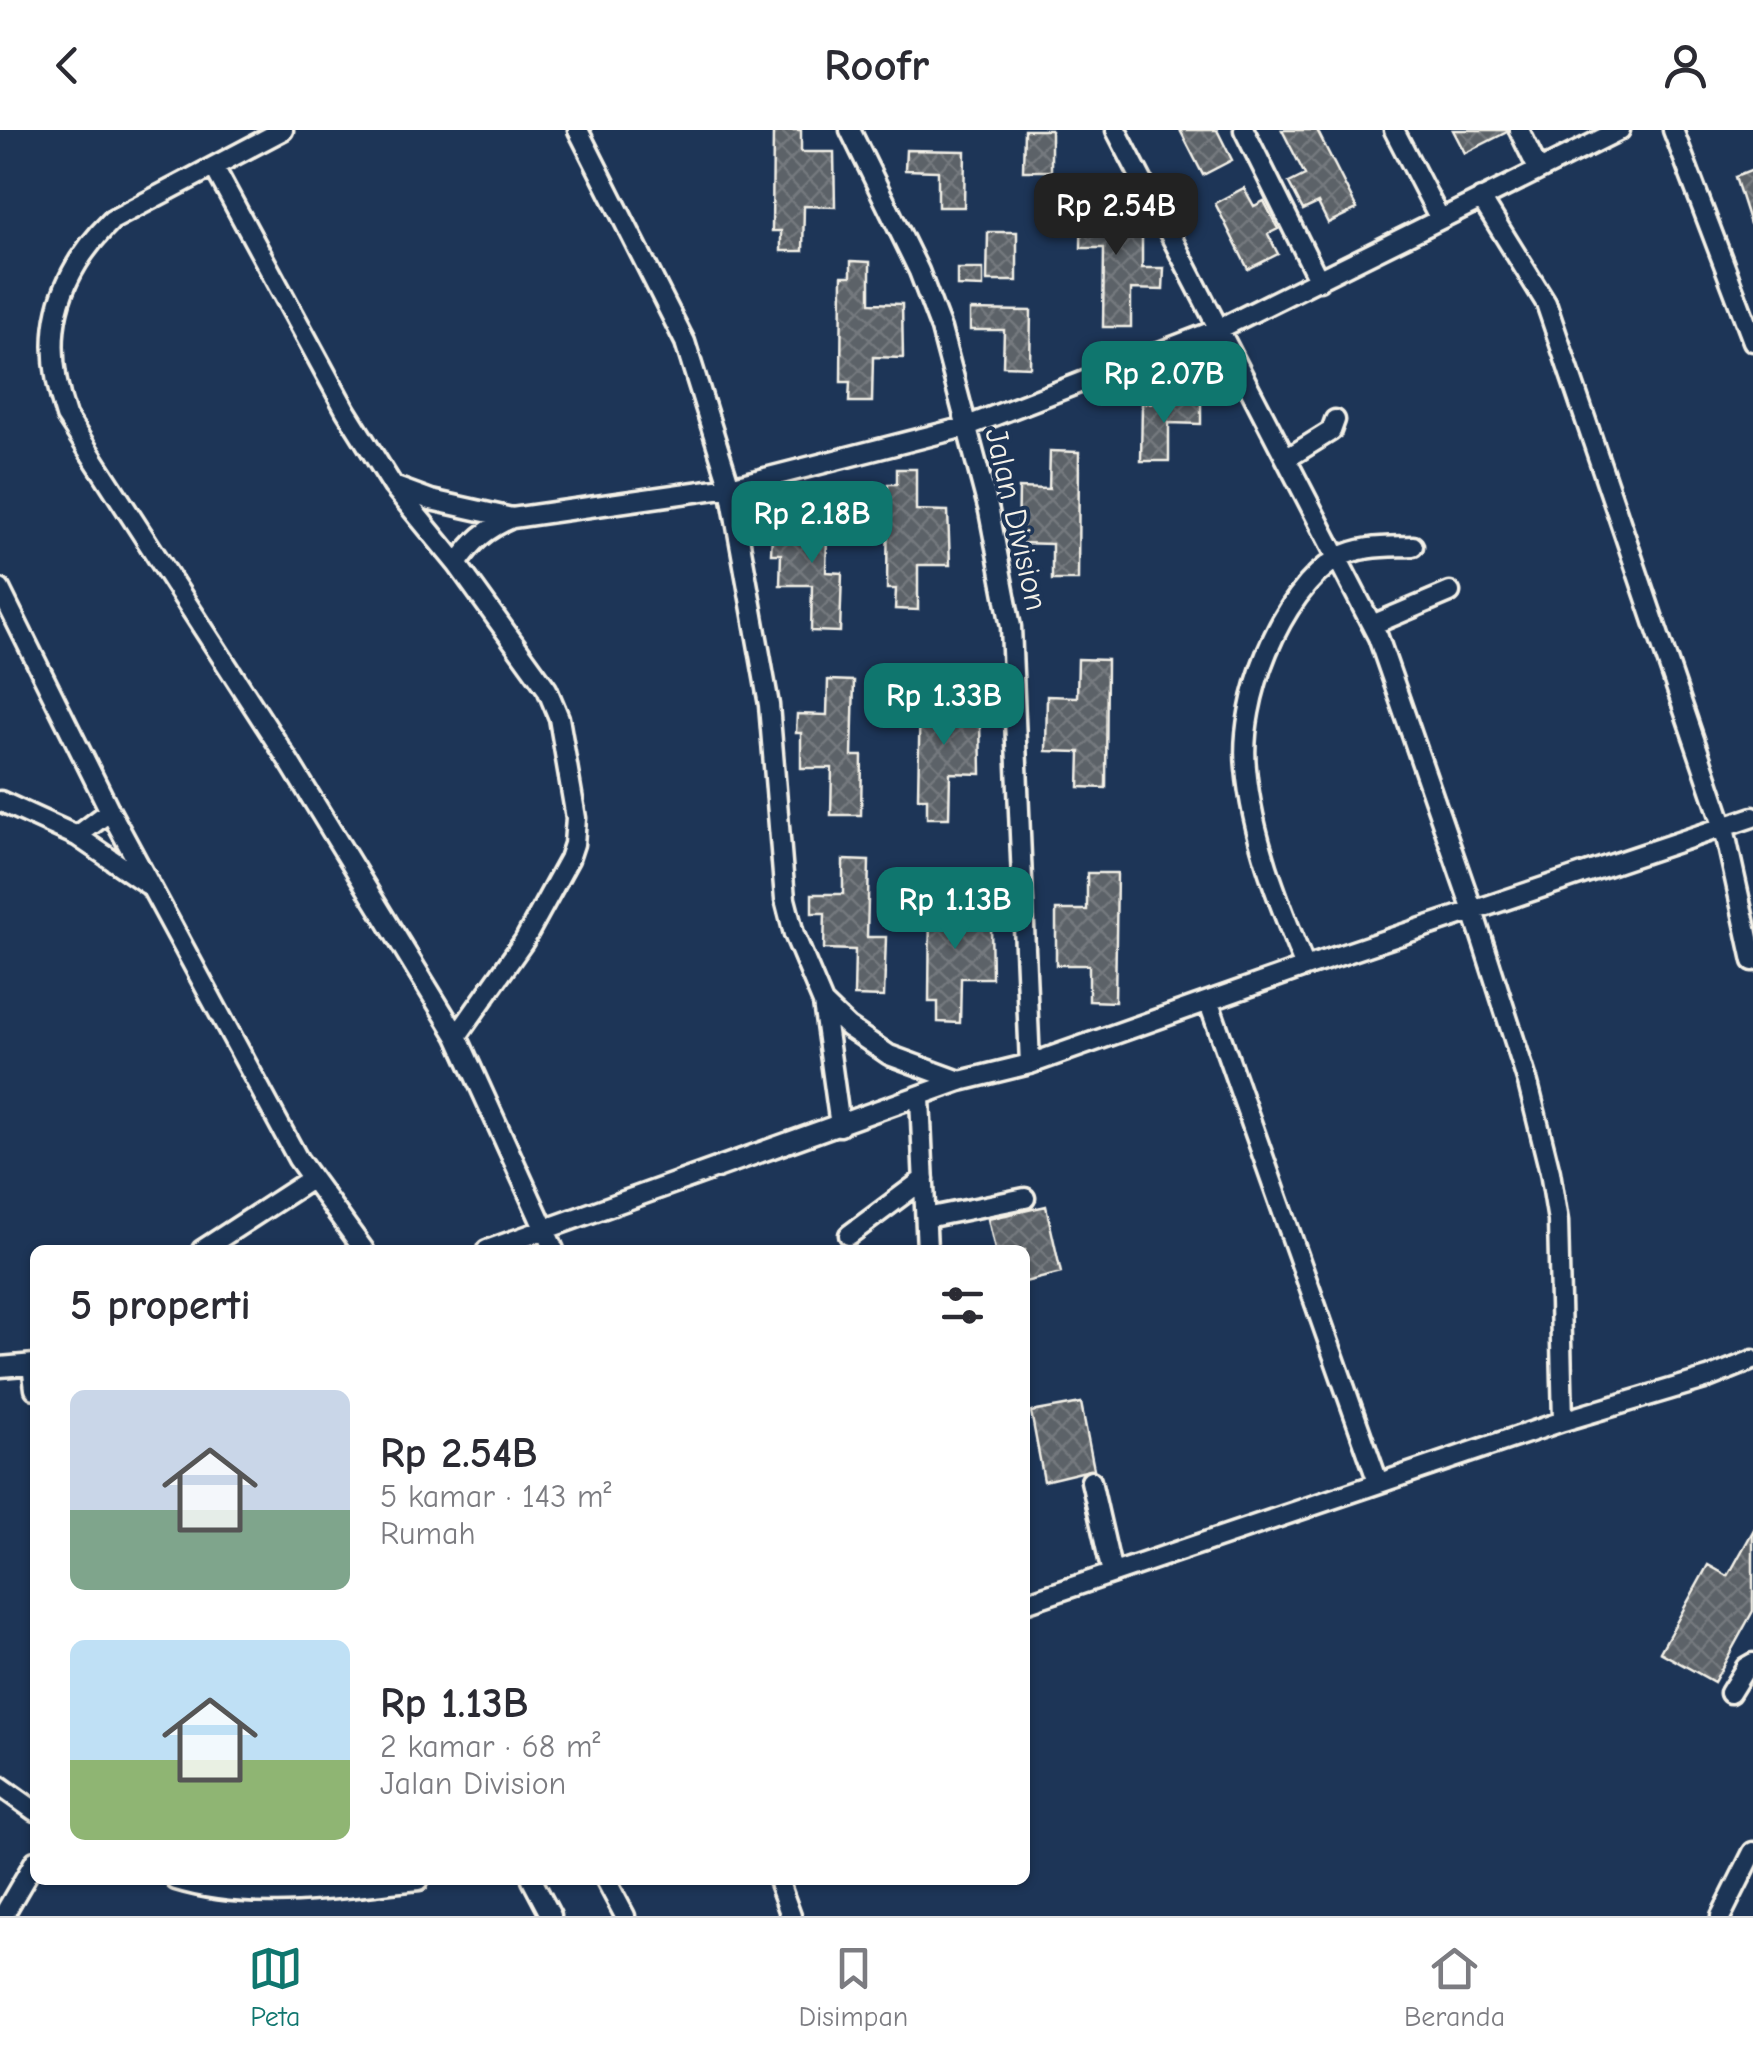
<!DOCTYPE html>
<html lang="id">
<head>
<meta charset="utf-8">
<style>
	body { margin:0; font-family:"Comic Neue",sans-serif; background:#f2f2f3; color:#2b2b33; height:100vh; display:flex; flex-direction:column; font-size:38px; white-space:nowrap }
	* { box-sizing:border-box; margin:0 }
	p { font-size:32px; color:#7c7c81 }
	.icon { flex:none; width:55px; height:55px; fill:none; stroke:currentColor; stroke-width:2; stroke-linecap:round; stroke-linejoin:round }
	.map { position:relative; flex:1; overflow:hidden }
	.details { position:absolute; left:30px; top:1115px; width:1000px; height:640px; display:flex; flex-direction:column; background:#fff; border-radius:15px; box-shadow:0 2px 8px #0004 }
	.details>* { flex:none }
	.price { position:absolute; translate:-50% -85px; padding:0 22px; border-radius:20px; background:#0f766e; color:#fff; font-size:32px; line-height:65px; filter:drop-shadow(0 2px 5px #0008) }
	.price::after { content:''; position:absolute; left:50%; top:60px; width:30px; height:22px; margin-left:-15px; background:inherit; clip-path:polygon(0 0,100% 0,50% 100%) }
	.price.on { background:#222; color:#fff }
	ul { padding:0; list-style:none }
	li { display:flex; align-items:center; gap:30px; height:250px; padding:0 40px }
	li span { display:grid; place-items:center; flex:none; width:280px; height:200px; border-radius:15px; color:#555 }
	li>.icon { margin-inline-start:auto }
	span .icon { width:120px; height:120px; fill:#fffc; stroke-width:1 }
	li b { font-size:42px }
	h2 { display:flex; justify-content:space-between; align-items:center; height:120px; padding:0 40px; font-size:42px }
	header { display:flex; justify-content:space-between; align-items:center; height:130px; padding:0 40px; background:#fff; font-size:45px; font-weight:800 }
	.menu { display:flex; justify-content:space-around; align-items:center; height:140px; border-top:2px solid #e1e1e2; background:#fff; font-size:28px; color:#7c7c81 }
	.menu a { display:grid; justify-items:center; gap:5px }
	.menu .on { color:#0f766e }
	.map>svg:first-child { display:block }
	.building { fill:url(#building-cross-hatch); stroke:#f4f1e8; stroke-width:2.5 }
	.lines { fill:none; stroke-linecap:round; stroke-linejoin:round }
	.minor-casing { stroke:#f4f1e8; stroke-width:25 }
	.minor { stroke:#1d3557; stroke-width:18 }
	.labels { text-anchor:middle; stroke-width:8; stroke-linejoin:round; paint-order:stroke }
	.street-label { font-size:32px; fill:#f4f1e8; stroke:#1d3557 }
</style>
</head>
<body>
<header><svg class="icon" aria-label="back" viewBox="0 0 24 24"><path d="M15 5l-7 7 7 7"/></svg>Roofr<svg class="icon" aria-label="person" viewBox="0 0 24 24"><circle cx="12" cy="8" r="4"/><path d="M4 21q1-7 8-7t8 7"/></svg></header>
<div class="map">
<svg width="1753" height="1786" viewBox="0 0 1753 1786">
	<defs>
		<pattern id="building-cross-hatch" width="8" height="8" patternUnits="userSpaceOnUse" patternTransform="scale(2.5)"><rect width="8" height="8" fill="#5c6268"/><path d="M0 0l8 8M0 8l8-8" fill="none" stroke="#74797e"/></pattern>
	</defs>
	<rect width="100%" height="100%" fill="#1d3557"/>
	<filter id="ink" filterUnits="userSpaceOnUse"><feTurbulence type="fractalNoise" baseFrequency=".01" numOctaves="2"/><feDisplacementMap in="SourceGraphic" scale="20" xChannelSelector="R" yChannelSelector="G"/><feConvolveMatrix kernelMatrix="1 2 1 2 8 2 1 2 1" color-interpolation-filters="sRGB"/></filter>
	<g filter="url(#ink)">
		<path class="building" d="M 773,0 L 801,0 L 801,22 L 834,22 L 835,77 L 804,76 L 803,121 L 781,121 L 781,101 L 772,101 Z
			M 1024,0 L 1051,0 L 1051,41 L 1023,41 Z
			M 1180,0 L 1217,0 L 1232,30 L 1203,45 Z
			M 1282,0 L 1317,0 L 1357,79 L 1328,93 L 1318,73 L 1303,80 L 1289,53 L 1305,45 Z
			M 1453,0 L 1507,0 L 1507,2 L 1465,23 Z
			M 906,20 L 965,21 L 964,77 L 938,77 L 938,41 L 905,40 Z
			M 1753,40 L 1753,94 L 1750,94 L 1735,47 Z
			M 1244,58 L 1254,76 L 1264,71 L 1278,99 L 1268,104 L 1278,124 L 1248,139 L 1215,73 Z
			M 1082,60 L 1112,60 L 1112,99 L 1142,100 L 1142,138 L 1164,138 L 1163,160 L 1131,159 L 1131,197 L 1103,197 L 1104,118 L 1081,118 Z
			M 988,102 L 1017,102 L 1017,151 L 987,151 Z
			M 851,131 L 870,132 L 870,173 L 902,174 L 903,228 L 873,227 L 872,272 L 849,272 L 850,252 L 841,252 L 842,146 L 851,146 Z
			M 957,139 L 983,139 L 983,157 L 957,156 Z
			M 970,180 L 1031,181 L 1030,237 L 1003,236 L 1004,200 L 970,200 Z
			M 1201,272 L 1201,294 L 1169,293 L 1169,331 L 1141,331 L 1142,273 Z
			M 1050,321 L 1079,322 L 1078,450 L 1052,450 L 1052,414 L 1018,413 L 1019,358 L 1049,359 Z
			M 897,339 L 916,339 L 916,380 L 948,381 L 950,435 L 918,435 L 918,480 L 895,479 L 896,459 L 887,459 L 888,354 L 897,354 Z
			M 803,371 L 828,372 L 826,442 L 842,443 L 840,502 L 811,501 L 812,455 L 780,455 L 781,424 L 771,424 L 772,405 L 802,405 Z
			M 1078,529 L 1107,530 L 1106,658 L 1079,657 L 1080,622 L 1046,621 L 1047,566 L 1077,567 Z
			M 928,547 L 948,547 L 947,589 L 980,589 L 981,644 L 950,643 L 949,688 L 927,688 L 927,668 L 918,668 L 920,562 L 928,562 Z
			M 828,550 L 854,551 L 852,626 L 862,626 L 861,685 L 831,685 L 832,638 L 801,638 L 801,603 L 796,603 L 797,584 L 827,585 Z
			M 843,730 L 869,731 L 867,807 L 886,807 L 884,867 L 854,866 L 855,820 L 824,819 L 825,783 L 812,783 L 812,764 L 843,764 Z
			M 1087,743 L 1117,743 L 1115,872 L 1089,871 L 1089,835 L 1056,835 L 1056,780 L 1087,780 Z
			M 939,752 L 959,752 L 958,794 L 991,794 L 992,848 L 961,848 L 960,893 L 938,892 L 938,872 L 929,872 L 930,767 L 939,767 Z
			M 1046,1076 L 1061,1143 L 1025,1152 L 1025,1120 L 995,1120 L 988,1089 Z
			M 1081,1273 L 1094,1339 L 1044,1351 L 1031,1282 Z
			M 1753,1401 L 1753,1481 L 1714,1552 L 1660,1522 L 1708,1435 L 1728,1446 Z"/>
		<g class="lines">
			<defs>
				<path id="minor" d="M 283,0 L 112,90 C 54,147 40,209 66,286 L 290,633 L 457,906 L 554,1120
					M 578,0 L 685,212 L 730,357 L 769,575 L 785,769 L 794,804 L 823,873 L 848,897 L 889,925 L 960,951
					M 850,0 L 919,141 L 941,199 L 989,381 L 1011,497 L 1030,934
					M 1116,0 L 1378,507 L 1473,781 L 1528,953 L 1550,1042 L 1558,1091 L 1563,1291
					M 1244,0 L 1319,151
					M 1394,0 L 1440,89
					M 1519,0 L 1538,39
					M 1673,0 L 1753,211
					M 214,37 L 346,281 L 393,356 L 457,434 L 547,559 L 559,588 L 576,688 L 574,714 L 569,729 L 524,811 L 457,906
					M 1481,68 L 1546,173 L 1724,698 L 1753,831
					M 1286,329 L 1331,301 L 1335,290
					M 393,356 L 431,370 L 512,388
					M 457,434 C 473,411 486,399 512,388 L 730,357 L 965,297 L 1219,199 L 1620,0
					M 0,459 L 110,681 L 298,1029 L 364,1120
					M 1372,495 L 1450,462
					M 0,671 L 77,706 L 147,754
					M 77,706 L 110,681
					M 1305,837 C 1279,773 1252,708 1246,638 C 1239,572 1279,463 1338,428 C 1361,415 1388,417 1413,416
					M 823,873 L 840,996
					M 1209,873 L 1378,1352
					M 920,968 L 927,1120
					M 926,1088 L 1025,1068
					M 849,1105 L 924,1049
					M 202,1120 L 311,1049
					M 487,1120 L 960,951 L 1030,934 L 1305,837 L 1753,687
					M 32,1235 L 35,1259
					M 0,1237 L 35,1234
					M 1091,1351 L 1112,1443
					M 1025,1473 L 1563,1291 L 1708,1248 L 1753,1230
					M 1730,1563 L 1746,1537 L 1753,1533
					M 0,1656 L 35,1681
					M 176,1750 C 254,1774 339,1758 419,1750
					M 532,1750 L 551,1786
					M 606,1750 L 625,1786
					M 778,1750 L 791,1786
					M 3,1786 L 35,1731
					M 1721,1786 L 1753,1722"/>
			</defs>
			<use href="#minor" class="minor-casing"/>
			<use href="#minor" class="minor"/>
		</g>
	</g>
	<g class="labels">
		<g class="street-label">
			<text transform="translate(1017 389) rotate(77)" y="11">Jalan Division</text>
		</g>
	</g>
</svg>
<b class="price on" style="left:1116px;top:128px">Rp 2.54B</b>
<b class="price" style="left:1164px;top:296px">Rp 2.07B</b>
<b class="price" style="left:812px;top:436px">Rp 2.18B</b>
<b class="price" style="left:944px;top:618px">Rp 1.33B</b>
<b class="price" style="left:955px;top:822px">Rp 1.13B</b>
<section class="details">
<h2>5 properti<svg class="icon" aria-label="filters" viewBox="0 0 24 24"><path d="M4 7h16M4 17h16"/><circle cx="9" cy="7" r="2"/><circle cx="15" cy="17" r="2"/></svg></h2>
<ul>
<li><span style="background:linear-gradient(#c9d6e8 60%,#7fa58c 0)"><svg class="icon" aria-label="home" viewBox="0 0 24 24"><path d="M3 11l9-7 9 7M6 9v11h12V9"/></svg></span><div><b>Rp 2.54B</b><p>5 kamar · 143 m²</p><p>Rumah</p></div></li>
<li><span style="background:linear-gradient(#bfe0f5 60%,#8fb573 0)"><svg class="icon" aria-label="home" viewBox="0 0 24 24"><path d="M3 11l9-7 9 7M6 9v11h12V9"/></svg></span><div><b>Rp 1.13B</b><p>2 kamar · 68 m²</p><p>Jalan Division</p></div></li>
</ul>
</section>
</div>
<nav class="menu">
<a class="on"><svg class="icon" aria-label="map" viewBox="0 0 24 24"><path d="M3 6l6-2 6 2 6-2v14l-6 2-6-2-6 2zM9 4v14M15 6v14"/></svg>Peta</a>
<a><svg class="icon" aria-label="saved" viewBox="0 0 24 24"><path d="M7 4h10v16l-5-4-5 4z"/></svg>Disimpan</a>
<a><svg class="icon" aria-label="home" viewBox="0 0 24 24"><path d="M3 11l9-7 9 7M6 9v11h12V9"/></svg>Beranda</a>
</nav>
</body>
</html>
